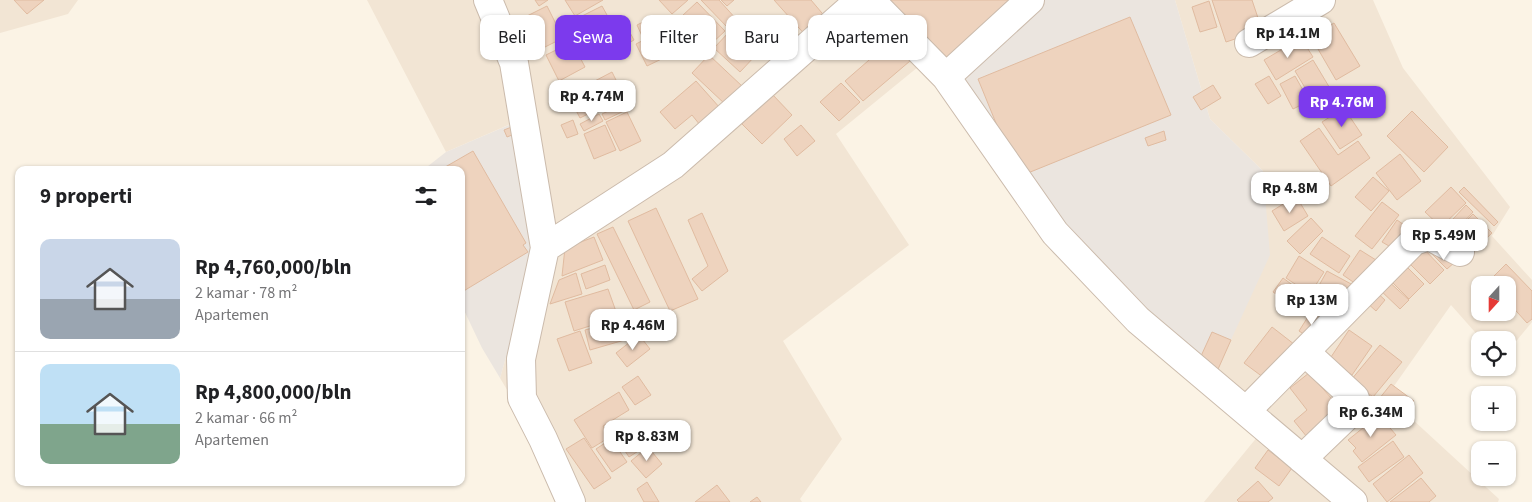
<!DOCTYPE html>
<html lang="id">
<head>
<meta charset="utf-8">
<style>
	body { margin:0; font-family:"Source Sans 3",sans-serif; background:#f6f6f6; color:#202124; height:100vh; display:flex; flex-direction:column; font-size:19px; white-space:nowrap }
	* { box-sizing:border-box; margin:0 }
	p { font-size:16px; color:#757577 }
	.icon { flex:none; width:28px; height:28px; fill:none; stroke:currentColor; stroke-width:2; stroke-linecap:round; stroke-linejoin:round }
	.map { position:relative; flex:1; overflow:hidden }
	.panel { position:absolute; left:15px; top:166px; width:450px; height:320px; display:flex; flex-direction:column; background:#fff; border-radius:10px; box-shadow:0 1px 4px #0004 }
	.panel>* { flex:none }
	.hud { position:absolute; left:480px; top:15px; width:475px; height:45px; display:flex; gap:10px }
	.needle { width:32px; rotate:201deg }
	.tools { position:absolute; left:1471px; top:276px; display:grid; gap:10px }
	.tools a { display:grid; place-items:center; width:45px; height:45px; border-radius:10px; background:#fff; box-shadow:0 1px 4px #0004; font-size:25px }
	.price { position:absolute; translate:-50% -42px; padding:0 11px; border-radius:10px; background:#fff; color:#222; font-size:16px; line-height:32px; filter:drop-shadow(0 1px 2px #0008) }
	.price::after { content:''; position:absolute; left:50%; top:30px; width:15px; height:11px; margin-left:-8px; background:inherit; clip-path:polygon(0 0,100% 0,50% 100%) }
	.price.active { background:#7c3aed; color:#fff }
	ul { padding:0; list-style:none }
	li { display:flex; align-items:center; gap:15px; height:125px; padding:0 25px }
	li+li { border-top:1px solid #e0e0e0 }
	li span { display:grid; place-items:center; flex:none; width:140px; height:100px; border-radius:10px; color:#555 }
	li>.icon { margin-inline-start:auto }
	span .icon { width:60px; height:60px; fill:#fffc; stroke-width:1 }
	li b { font-size:21px }
	h2 { display:flex; justify-content:space-between; align-items:center; height:60px; padding:0 25px; font-size:21px }
	.pill { padding:0 18px; border-radius:10px; background:#fff; box-shadow:0 1px 4px #0004; font-size:18px; line-height:45px }
	.pill.active { background:#7c3aed; color:#fff }
	.map>svg:first-child { display:block }
	.residential { fill:#f2e5d4; fill-rule:evenodd }
	.industrial { fill:#ebe5df }
	.building { fill:#eed3be; stroke:#e0bba0 }
	.lines { fill:none; stroke-linecap:round; stroke-linejoin:round }
	.minor-casing { stroke:#cbbbac; stroke-width:30 }
	.minor { stroke:#fff; stroke-width:28 }
</style>
</head>
<body>
<div class="map">
<svg width="1532" height="502" viewBox="0 0 1532 502">
	<rect width="100%" height="100%" fill="#fbf3e5"/>
	<path class="residential" d="M 0,0 L 78,0 L 68,14 L 0,33 Z
		M 367,0 L 871,0 L 929,58 L 836,134 L 909,245 L 783,341 L 842,439 L 800,499 L 802,502 L 574,502 L 500,378 L 533,263 L 531,115 L 446,152 Z
		M 1175,0 L 1373,0 L 1403,68 L 1510,207 L 1492,236 L 1532,280 L 1532,322 L 1508,351 L 1508,340 L 1482,340 L 1451,305 L 1387,396 L 1499,499 L 1498,502 L 1204,502 L 1258,436 L 1207,392 L 1263,171 L 1210,119 ZM 1480,285 L 1508,285 L 1508,312 L 1480,312 Z"/>
	<path class="industrial" d="M 871,0 L 1175,0 L 1210,119 L 1263,171 L 1270,255 L 1207,392 L 1053,253 L 929,58 Z
		M 532,115 L 533,263 L 500,378 L 482,348 L 461,304 L 461,170 L 423,170 L 446,152 Z"/>
	<path class="building" d="M 14,0 L 44,0 L 27,14 Z
		M 535,0 L 548,0 L 539,6 Z
		M 565,0 L 603,0 L 575,16 Z
		M 659,0 L 688,0 L 672,14 Z
		M 701,0 L 719,0 L 737,20 L 728,28 Z
		M 721,0 L 734,0 L 727,6 Z
		M 774,0 L 811,0 L 827,19 L 807,37 Z
		M 881,0 L 1011,0 L 943,65 Z
		M 1212,0 L 1252,0 L 1262,30 L 1226,42 Z
		M 1209,1 L 1217,27 L 1200,32 L 1192,7 Z
		M 697,2 L 725,31 L 695,59 L 667,30 Z
		M 547,6 L 563,38 L 535,52 L 519,20 Z
		M 602,6 L 607,15 L 584,26 L 580,17 Z
		M 1130,17 L 1171,115 L 1018,177 L 978,79 Z
		M 622,18 L 634,40 L 602,58 L 590,36 Z
		M 651,18 L 656,29 L 642,36 L 637,25 Z
		M 1334,23 L 1360,66 L 1336,80 L 1311,37 Z
		M 665,29 L 676,52 L 647,66 L 636,44 Z
		M 730,31 L 756,55 L 740,72 L 714,48 Z
		M 1301,38 L 1313,57 L 1276,80 L 1264,60 Z
		M 892,40 L 910,61 L 863,101 L 845,81 Z
		M 572,42 L 585,67 L 559,81 L 546,55 Z
		M 709,55 L 743,87 L 726,105 L 692,73 Z
		M 1313,60 L 1331,90 L 1313,101 L 1295,71 Z
		M 612,72 L 624,96 L 580,118 L 568,95 Z
		M 1269,76 L 1281,96 L 1268,104 L 1255,84 Z
		M 1295,76 L 1309,101 L 1293,109 L 1280,84 Z
		M 696,81 L 720,108 L 700,125 L 692,115 L 675,129 L 660,112 Z
		M 841,83 L 860,102 L 839,121 L 820,102 Z
		M 1213,85 L 1221,98 L 1201,110 L 1193,97 Z
		M 772,94 L 792,115 L 762,144 L 742,124 Z
		M 623,104 L 626,110 L 605,120 L 602,114 Z
		M 1344,108 L 1362,135 L 1340,149 L 1322,122 Z
		M 1412,111 L 1448,147 L 1424,172 L 1387,136 Z
		M 627,112 L 641,141 L 620,151 L 606,122 Z
		M 599,114 L 603,121 L 584,131 L 580,124 Z
		M 573,120 L 578,134 L 567,138 L 561,125 Z
		M 605,125 L 616,150 L 594,159 L 584,134 Z
		M 801,125 L 815,141 L 797,156 L 784,139 Z
		M 514,126 L 517,133 L 507,137 L 504,130 Z
		M 1319,128 L 1338,155 L 1358,141 L 1370,158 L 1331,186 L 1300,141 Z
		M 1164,131 L 1166,140 L 1148,146 L 1145,138 Z
		M 473,151 L 526,243 L 523,245 L 528,252 L 462,292 L 461,170 L 440,170 Z
		M 1400,154 L 1421,181 L 1397,200 L 1376,173 Z
		M 1373,177 L 1389,191 L 1371,211 L 1355,197 Z
		M 1451,187 L 1466,203 L 1441,227 L 1425,212 Z
		M 1464,187 L 1498,222 L 1494,226 L 1459,192 Z
		M 1296,196 L 1308,216 L 1284,231 L 1272,211 Z
		M 1382,202 L 1399,215 L 1372,249 L 1355,236 Z
		M 1466,205 L 1473,212 L 1460,226 L 1453,219 Z
		M 656,208 L 698,299 L 670,311 L 628,221 Z
		M 702,213 L 728,271 L 702,291 L 692,279 L 708,266 L 688,220 Z
		M 1473,214 L 1492,233 L 1468,256 L 1449,238 Z
		M 1311,218 L 1323,231 L 1300,254 L 1287,241 Z
		M 1397,220 L 1410,229 L 1396,250 L 1382,242 Z
		M 613,227 L 650,302 L 634,310 L 597,234 Z
		M 594,237 L 603,260 L 562,276 L 565,248 Z
		M 1322,237 L 1350,256 L 1339,273 L 1310,254 Z
		M 1421,246 L 1444,270 L 1430,284 L 1406,260 Z
		M 1360,250 L 1376,260 L 1359,286 L 1343,275 Z
		M 1429,251 L 1455,262 L 1447,269 Z
		M 1299,256 L 1324,272 L 1310,294 L 1286,278 Z
		M 1404,264 L 1424,284 L 1409,299 L 1389,279 Z
		M 1506,264 L 1532,291 L 1532,319 L 1527,323 L 1508,302 L 1508,285 L 1491,285 L 1488,282 Z
		M 605,265 L 610,280 L 586,289 L 581,274 Z
		M 1327,271 L 1353,285 L 1336,315 L 1311,300 Z
		M 576,273 L 582,294 L 550,304 L 559,280 Z
		M 1283,278 L 1309,297 L 1300,310 L 1273,292 Z
		M 1386,279 L 1409,300 L 1400,309 L 1378,288 Z
		M 608,289 L 618,317 L 574,331 L 565,302 Z
		M 1374,290 L 1385,300 L 1376,311 L 1365,301 Z
		M 1311,312 L 1325,322 L 1313,340 L 1299,331 Z
		M 622,320 L 628,339 L 590,350 L 585,330 Z
		M 1272,327 L 1299,348 L 1271,383 L 1244,363 Z
		M 1349,330 L 1372,346 L 1352,375 L 1329,360 Z
		M 580,331 L 592,363 L 569,371 L 557,339 Z
		M 1212,332 L 1231,340 L 1215,376 L 1196,367 Z
		M 639,335 L 650,349 L 627,367 L 616,353 Z
		M 1380,345 L 1402,362 L 1373,397 L 1351,380 Z
		M 1309,373 L 1332,399 L 1337,395 L 1346,405 L 1307,437 L 1294,421 L 1307,410 L 1290,388 Z
		M 638,376 L 651,395 L 635,405 L 622,387 Z
		M 1391,384 L 1414,401 L 1402,416 L 1379,399 Z
		M 619,392 L 629,410 L 603,426 L 610,437 L 592,448 L 574,420 Z
		M 1379,415 L 1396,435 L 1362,462 L 1353,451 L 1356,448 L 1348,440 Z
		M 631,430 L 643,448 L 629,457 L 617,439 Z
		M 584,438 L 611,478 L 594,489 L 566,449 Z
		M 611,439 L 627,462 L 612,472 L 596,449 Z
		M 1393,441 L 1404,457 L 1369,482 L 1358,467 Z
		M 648,447 L 662,464 L 646,478 L 631,461 Z
		M 1268,450 L 1292,468 L 1279,486 L 1255,468 Z
		M 1409,455 L 1423,473 L 1387,502 L 1373,484 Z
		M 1421,478 L 1436,496 L 1429,502 L 1390,502 Z
		M 1258,481 L 1273,498 L 1268,502 L 1239,502 L 1237,500 Z
		M 647,482 L 659,502 L 644,502 L 637,489 Z
		M 717,485 L 730,502 L 695,502 Z
		M 757,497 L 761,502 L 750,502 Z"/>
	<g class="lines">
		<defs>
			<path id="minor" d="M 488,0 L 514,63 L 545,248 L 521,359 L 522,398 L 543,439 L 571,502
				M 1249,43 L 1321,0
				M 946,77 L 1030,0
				M 545,248 L 673,165 L 852,7 C 861,2 867,2 877,7 L 946,77 L 1055,233 L 1138,320 L 1353,502
				M 1246,411 L 1414,241 L 1429,236 L 1460,252
				M 1302,459 L 1353,410 L 1356,404 L 1355,398 L 1305,352"/>
		</defs>
		<use href="#minor" class="minor-casing"/>
		<use href="#minor" class="minor"/>
	</g>
</svg>
<div class="tools">
<a><svg class="needle" viewBox="-14 -14 28 28"><path d="M0-13l5 13h-10z" fill="#e53935"/><path d="M0 13l5-13h-10z" fill="#757577"/></svg></a>
<a><svg class="icon" aria-label="locate" viewBox="0 0 24 24"><circle cx="12" cy="12" r="6"/><path d="M12 2v4M12 18v4M2 12h4M18 12h4"/></svg></a>
<a>+</a>
<a>−</a>
</div>
<b class="price" style="left:1288px;top:59px">Rp 14.1M</b>
<b class="price" style="left:592px;top:122px">Rp 4.74M</b>
<b class="price active" style="left:1342px;top:128px">Rp 4.76M</b>
<b class="price" style="left:1290px;top:214px">Rp 4.8M</b>
<b class="price" style="left:1444px;top:261px">Rp 5.49M</b>
<b class="price" style="left:1312px;top:326px">Rp 13M</b>
<b class="price" style="left:633px;top:351px">Rp 4.46M</b>
<b class="price" style="left:1371px;top:438px">Rp 6.34M</b>
<b class="price" style="left:647px;top:462px">Rp 8.83M</b>
<div class="hud">
<a class="pill">Beli</a>
<a class="pill active">Sewa</a>
<a class="pill">Filter</a>
<a class="pill">Baru</a>
<a class="pill">Apartemen</a>
</div>
<section class="panel">
<h2>9 properti<svg class="icon" aria-label="filters" viewBox="0 0 24 24"><path d="M4 7h16M4 17h16"/><circle cx="9" cy="7" r="2"/><circle cx="15" cy="17" r="2"/></svg></h2>
<ul>
<li><span style="background:linear-gradient(#c9d6e8 60%,#9aa5b1 0)"><svg class="icon" aria-label="home" viewBox="0 0 24 24"><path d="M3 11l9-7 9 7M6 9v11h12V9"/></svg></span><div><b>Rp 4,760,000/bln</b><p>2 kamar · 78 m²</p><p>Apartemen</p></div></li>
<li><span style="background:linear-gradient(#bfe0f5 60%,#7fa58c 0)"><svg class="icon" aria-label="home" viewBox="0 0 24 24"><path d="M3 11l9-7 9 7M6 9v11h12V9"/></svg></span><div><b>Rp 4,800,000/bln</b><p>2 kamar · 66 m²</p><p>Apartemen</p></div></li>
</ul>
</section>
</div>
</body>
</html>
